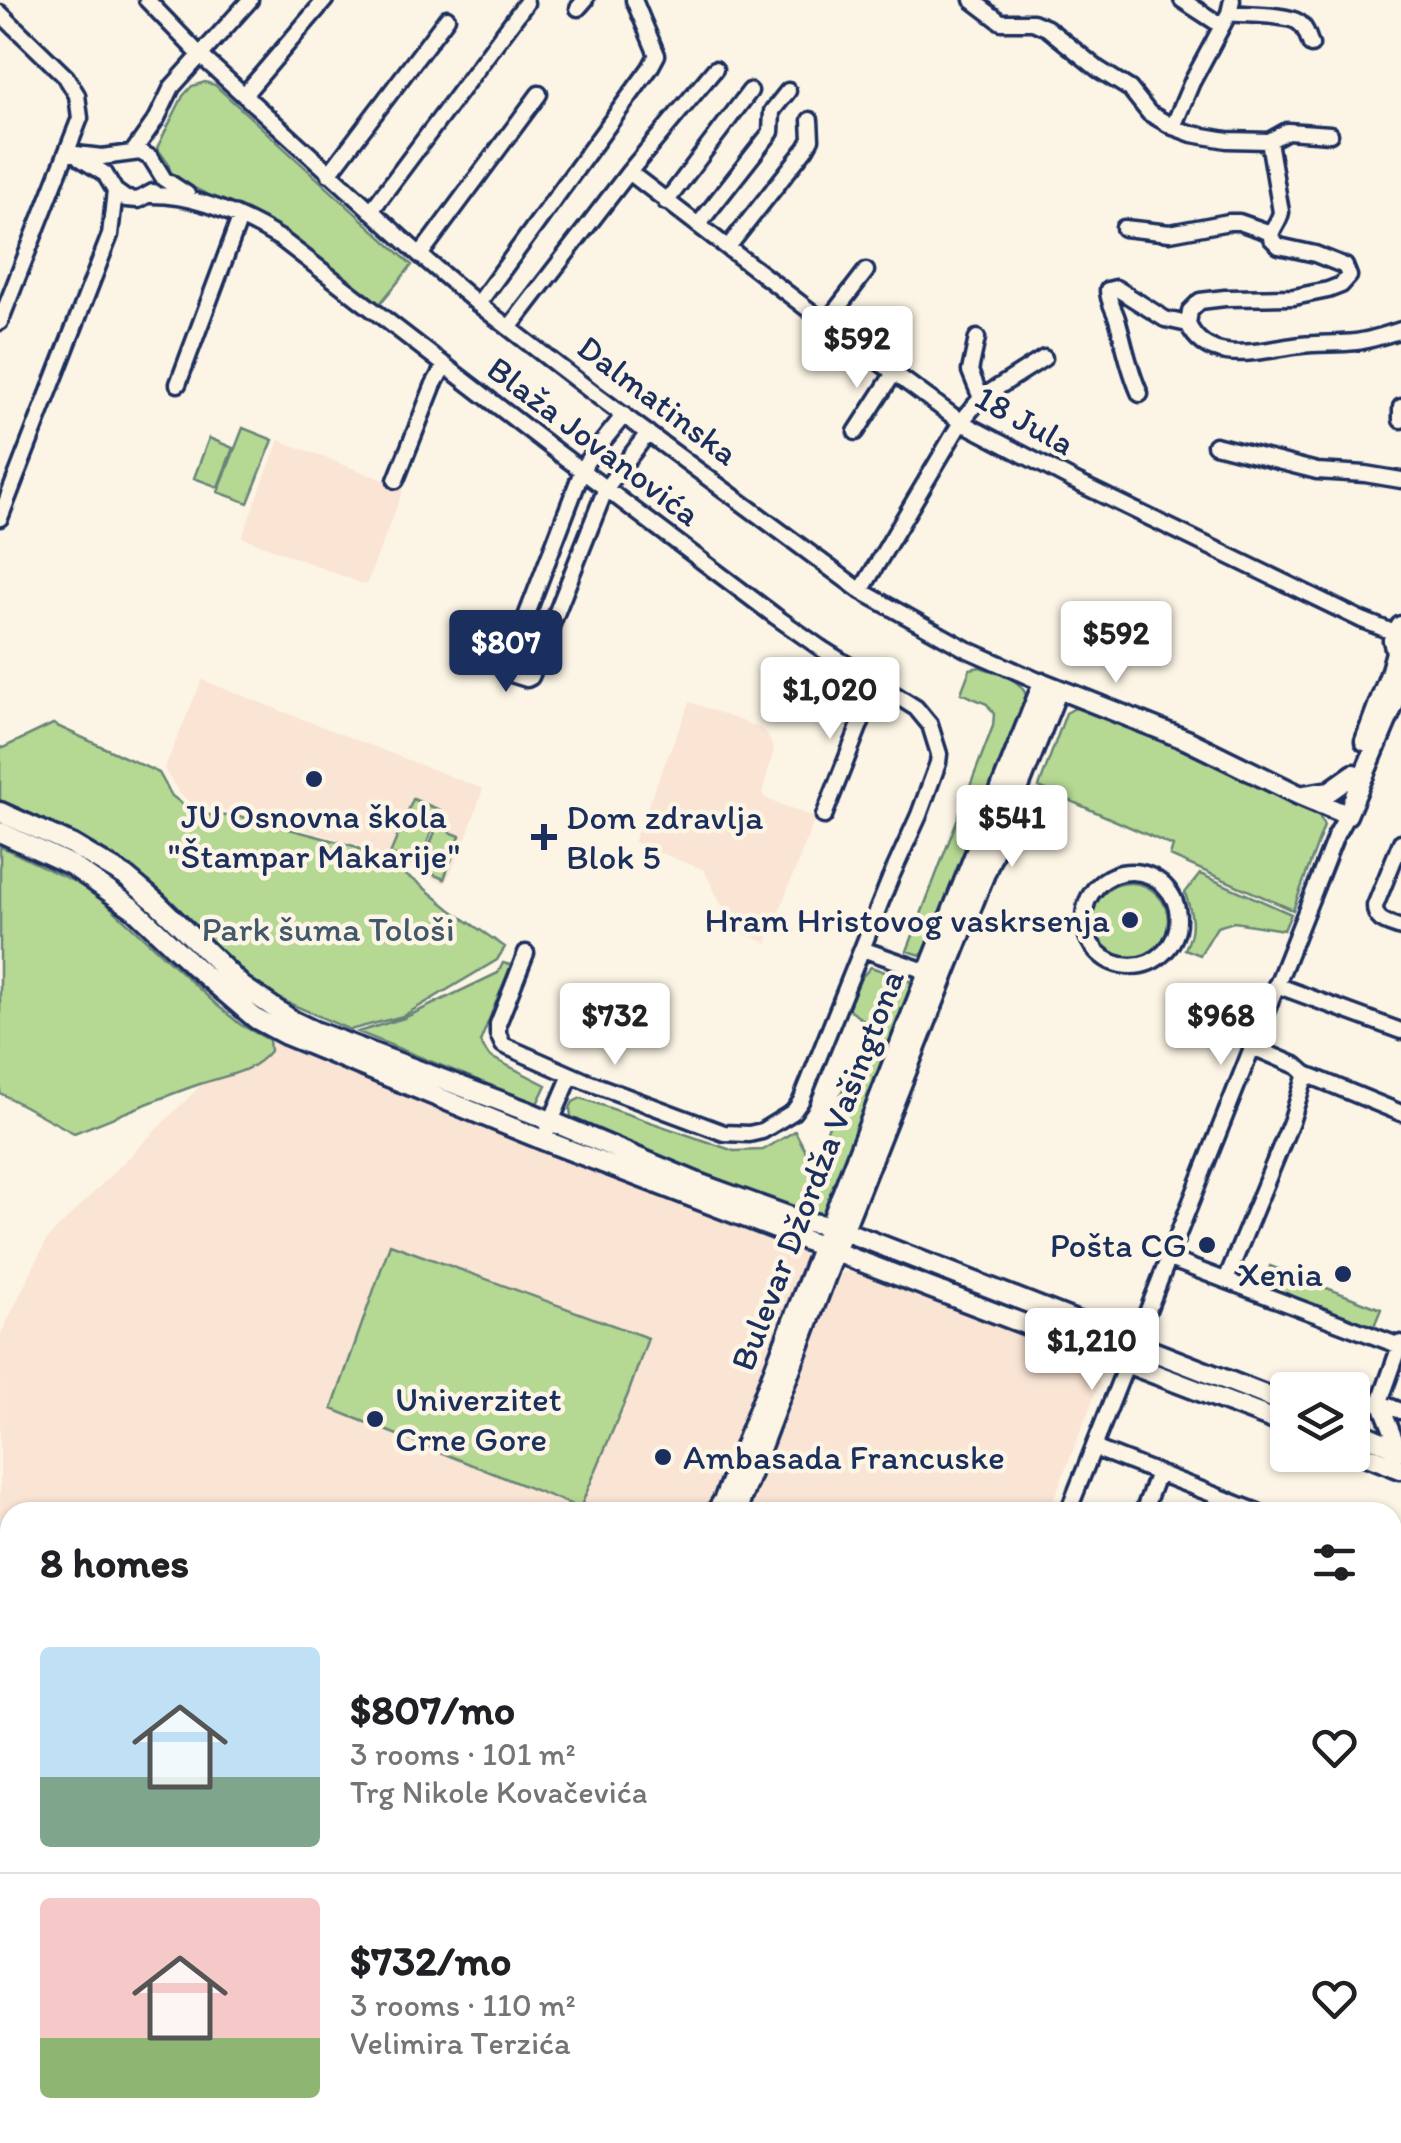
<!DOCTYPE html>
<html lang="en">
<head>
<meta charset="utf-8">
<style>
	body { margin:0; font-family:Itim,sans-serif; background:#f2f2f2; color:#202124; height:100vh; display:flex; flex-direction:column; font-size:38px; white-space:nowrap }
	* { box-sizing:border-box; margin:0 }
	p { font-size:32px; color:#757577 }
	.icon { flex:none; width:55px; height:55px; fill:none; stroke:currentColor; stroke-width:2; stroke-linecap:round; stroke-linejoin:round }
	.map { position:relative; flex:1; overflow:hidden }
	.details { position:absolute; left:0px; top:1502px; width:1402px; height:642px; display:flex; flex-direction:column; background:#fff; border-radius:30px 30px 0 0; box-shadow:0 2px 8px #0004 }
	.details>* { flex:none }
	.fabs { position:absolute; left:1270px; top:1372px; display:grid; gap:20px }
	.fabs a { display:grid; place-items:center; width:100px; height:100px; border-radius:10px; background:#fff; box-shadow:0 2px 8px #0004; font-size:50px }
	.price { position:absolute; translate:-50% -85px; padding:0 22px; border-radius:10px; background:#fff; color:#222; font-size:32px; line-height:65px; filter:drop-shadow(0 2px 5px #0008) }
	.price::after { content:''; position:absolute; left:50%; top:60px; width:30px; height:22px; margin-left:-15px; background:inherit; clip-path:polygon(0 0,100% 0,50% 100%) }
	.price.current { background:#1b2f5e; color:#fff }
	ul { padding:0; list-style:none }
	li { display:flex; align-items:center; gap:30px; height:250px; padding:0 40px }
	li+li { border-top:2px solid #e0e0e0 }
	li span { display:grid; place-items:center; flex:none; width:280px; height:200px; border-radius:10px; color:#555 }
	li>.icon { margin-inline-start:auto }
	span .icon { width:120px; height:120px; fill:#fffc; stroke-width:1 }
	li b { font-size:42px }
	h2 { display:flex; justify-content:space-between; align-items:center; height:120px; padding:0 40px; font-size:42px }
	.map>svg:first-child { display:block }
	.built { fill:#fae4d4 }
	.green { fill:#b5d893; stroke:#688478; stroke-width:2.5 }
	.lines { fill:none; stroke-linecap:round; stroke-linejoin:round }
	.minor-casing { stroke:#1b2f5e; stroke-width:21 }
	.major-casing { stroke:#1b2f5e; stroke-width:25 }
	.minor { stroke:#fcf5e5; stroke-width:14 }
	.major { stroke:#fcf5e5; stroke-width:18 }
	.poi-dot { fill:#1b2f5e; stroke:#fcf5e5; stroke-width:4 }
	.labels { text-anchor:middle; stroke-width:9; stroke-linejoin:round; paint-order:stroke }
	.street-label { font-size:35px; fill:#1b2f5e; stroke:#fcf5e5 }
	.poi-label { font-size:35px; fill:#1b2f5e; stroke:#fcf5e5; text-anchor:start }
	.park-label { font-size:35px; fill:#42596b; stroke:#fcf5e5 }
</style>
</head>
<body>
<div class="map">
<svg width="1401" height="2143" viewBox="0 0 1401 2143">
	<rect width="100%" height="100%" fill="#fcf5e5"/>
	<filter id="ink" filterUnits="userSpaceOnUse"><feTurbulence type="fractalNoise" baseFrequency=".01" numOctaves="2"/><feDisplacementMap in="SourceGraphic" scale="20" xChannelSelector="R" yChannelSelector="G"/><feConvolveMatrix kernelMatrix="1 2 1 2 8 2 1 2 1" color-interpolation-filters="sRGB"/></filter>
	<g filter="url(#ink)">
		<path class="built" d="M 279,440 L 404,488 L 366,585 L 242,537 Z
			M 202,680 L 483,789 L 466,839 L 445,884 L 384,859 L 356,844 L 244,814 L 197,808 L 180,794 L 164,769 Z
			M 690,702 L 760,728 L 767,734 L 774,750 L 762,793 L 765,798 L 815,818 L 767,943 L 734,930 L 704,870 L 633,842 Z
			M 269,1040 L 792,1244 L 803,1253 L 805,1269 L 710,1512 L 10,1512 L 10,1650 L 0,1646 L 0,1336 L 47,1239 L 203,1083 L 238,1074 L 270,1051 Z
			M 850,1270 L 1087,1357 L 1093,1363 L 1100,1372 L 1099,1384 L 1049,1512 L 748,1512 L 838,1275 Z
			M 1392,1592 L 1401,1595 L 1401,1782 L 1392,1779 Z
			M 501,2135 L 999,2135 L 1042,2143 L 498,2143 Z"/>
		<path class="green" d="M 205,82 L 215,85 L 412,265 L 378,306 L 260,220 L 172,177 L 168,163 L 157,148 L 183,96 L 192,86 Z
			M 243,428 L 273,440 L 248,503 L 218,492 Z
			M 209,438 L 233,448 L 218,487 L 194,478 Z
			M 980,667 C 997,673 1019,677 1026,695 L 927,949 L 921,955 L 907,951 L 993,726 L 994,714 L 987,704 L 961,693 L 970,669 Z
			M 1075,708 L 1092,712 L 1128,727 L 1131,722 C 1195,751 1256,784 1319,815 L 1324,826 L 1293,910 L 1170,856 L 1173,846 L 1039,787 L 1066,713 Z
			M 53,724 L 159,773 L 172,796 L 195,814 L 243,817 L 354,846 L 417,882 L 451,910 L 505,947 L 497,960 L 403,1016 L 350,1030 L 257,989 L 168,905 L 0,813 L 0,747 L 3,748 Z
			M 413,799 L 440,810 L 418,866 L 390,854 Z
			M 437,827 L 460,836 L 444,879 L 420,869 Z
			M 0,846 L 92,890 L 218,1006 L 241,1025 L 269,1040 L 270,1051 C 251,1074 226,1075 200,1084 C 158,1098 116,1117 74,1133 L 0,1093 Z
			M 1200,874 L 1291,914 L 1284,930 L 1234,922 L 1217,927 L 1200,955 L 1185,949 C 1196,929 1192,913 1185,893 Z
			M1092 921a38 38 0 1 1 76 0a38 38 0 1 1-76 0Z
			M 503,963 L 511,965 L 480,1042 L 489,1056 L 546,1085 L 537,1104 L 358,1032 L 404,1018 L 498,973 Z
			M 871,967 L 910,981 L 914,993 L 831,1208 L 820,1215 L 803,1218 L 571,1117 L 570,1108 L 573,1102 L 581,1098 L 734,1151 L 763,1150 L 795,1131 L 814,1167 L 837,1103 L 871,1024 L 857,1016 L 848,1008 L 861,978 Z
			M 390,1244 L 648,1338 L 628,1394 L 580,1508 L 332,1409 Z
			M 1270,1266 L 1381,1309 L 1372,1331 L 1261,1288 Z
			M 1393,2067 L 1401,2070 L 1401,2143 L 1111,2143 L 1112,2135 L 1392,2135 Z"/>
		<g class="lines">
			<defs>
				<path id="minor" d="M 147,0 L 201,56 L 420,255 L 478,304 L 596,395 L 861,591 L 966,649 L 1043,683
					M 972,0 L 1001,22 L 1033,22 L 1047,28 L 1098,69 L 1130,89 L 1149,113 L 1173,127 L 1192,134 L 1227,140 L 1269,141 L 1281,212 C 1279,223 1271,228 1271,238 L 1279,246 L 1315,254 L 1345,266 L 1349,276 L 1341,285 L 1328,290 L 1294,297 L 1225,298 L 1200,301 L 1190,311 L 1188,324 C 1208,369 1265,349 1301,345 C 1319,343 1338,344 1356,342 C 1371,340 1386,335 1401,330
					M 1182,0 L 1222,26
					M 578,8 L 585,0
					M 0,13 L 66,77 L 77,95 L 80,118 L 0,322
					M 1229,13 C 1245,15 1287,14 1298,22 C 1306,27 1308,37 1311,45
					M 244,95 L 325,0
					M 1173,127 L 1192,82 L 1229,13 L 1232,0
					M 1269,141 L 1287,131 L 1330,134
					M 133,152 L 157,118 L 172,87 L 250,0
					M 67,153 L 102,157 L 140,152 L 151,158 L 164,179 L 187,194
					M 80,158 L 105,174 L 115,191 L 126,199 L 138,200 L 153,192
					M 629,172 L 715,69
					M 329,174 L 447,18
					M 149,195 C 195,194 243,216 281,239 L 556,451 L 775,616 L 822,649 L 916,708 L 930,725 L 939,754 L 938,763 L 919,815 L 890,879 L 801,1101 L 793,1112 L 762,1131 L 749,1134 L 724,1133 L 585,1081 L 503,1045 L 498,1034 L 498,1024 L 526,953
					M 666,202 L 750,91
					M 371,211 L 526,3
					M 698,225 L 771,132 L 772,111 L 788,91
					M 1124,228 L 1170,233 L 1229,222 L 1239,222 L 1271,233
					M 728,247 L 806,148 L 811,139 L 810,120
					M 420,255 L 539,94
					M 478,304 L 650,68 L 657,55 L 634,0
					M 826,323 L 866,271
					M 509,328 L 629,172 L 826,323 L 961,422 L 1072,480 L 1362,620 L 1395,633
					M 178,384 L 240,218
					M 1140,394 C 1129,370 1125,347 1118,322 C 1115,310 1108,302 1108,290 L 1116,288 L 1165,319 L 1188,324
					M 981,398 L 1044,358
					M 1401,407 L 1401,420
					M 624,415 L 587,461 L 582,471 L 506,669 L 508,673 L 527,679 L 531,677 L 606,488 L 648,433
					M 856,432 L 894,373
					M 1215,445 L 1317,471 L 1365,474 L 1401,480
					M 396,480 L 434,384 L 445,365
					M 0,518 L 110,235 L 115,191
					M 861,591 L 961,422 L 981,398 L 970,371 L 977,338
					M 824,816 L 876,684
					M 1401,842 L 1375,906 C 1375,922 1388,923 1401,928
					M1084 919a47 47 0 1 1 94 0a47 47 0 1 1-94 0Z
					M 862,949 L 934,974
					M 1276,985 L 1401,1031
					M 1306,1074 L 1401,1113
					M 543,1140 L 571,1075
					M 1169,1259 L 1400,1346
					M 1226,1280 L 1291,1122 L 1306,1074 L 1297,1066 L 1253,1047
					M 1380,1402 L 1401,1343
					M 1380,1402 L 1399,1449
					M 1352,1421 C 1365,1395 1379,1402 1401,1411
					M 1094,1448 L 1258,1512
					M 1068,1512 L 1320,876 L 1336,835 L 1347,815
					M 1143,1512 L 1158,1473
					M 1392,1566 L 1401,1569
					M 0,1648 L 10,1652
					M 0,1865 L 10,1840
					M 1078,2135 L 1081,2143
					M 182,2143 L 187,2135
					M 470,2143 L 473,2135
					M 485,2143 L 488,2135"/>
				<path id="major" d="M 1401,626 L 1393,640 L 1396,652 L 1401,657
					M 1365,741 L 1390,674 L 1396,652
					M 1305,795 L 1330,791 L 1354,774
					M 0,812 L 73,845 L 125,876 L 156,902 L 242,986 L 293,1021 L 314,1031 L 529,1112 L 703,1185 L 802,1221 L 830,1226 L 873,1242 L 1288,1404
					M 0,832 L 71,865 L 134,909 L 194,966 L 256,1019 L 286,1035 L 543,1140 L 1288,1425
					M 1352,1429 L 1401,1450
					M 1352,1450 L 1401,1469
					M 716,1512 L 724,1499 L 928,972 L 1043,683 L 1187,740 L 1299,795 L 1347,815 L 1401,687
					M 736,1512 L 843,1231 L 1058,689
					M 1392,1906 L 1401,1913
					M 1392,1923 L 1401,1931
					M 0,1930 L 10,1925
					M 0,1952 L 10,1947"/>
			</defs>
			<use href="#minor" class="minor-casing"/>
			<use href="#major" class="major-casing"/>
			<use href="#minor" class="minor"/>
			<use href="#major" class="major"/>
		</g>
	</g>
	<g class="poi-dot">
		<circle cx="314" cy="779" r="10"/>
		<path d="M539 822h10v10h10v10h-10v10h-10v-10h-10v-10h10z"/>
		<circle cx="1130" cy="920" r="10"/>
		<circle cx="1207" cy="1245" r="10"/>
		<circle cx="1343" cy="1274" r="10"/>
		<circle cx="375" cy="1419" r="10"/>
		<circle cx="663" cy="1457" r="10"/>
	</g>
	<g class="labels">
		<g class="street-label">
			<text transform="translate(658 400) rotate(37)" y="12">Dalmatinska</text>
			<text transform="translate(1025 420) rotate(29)" y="12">18 Jula</text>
			<text transform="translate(594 441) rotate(37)" y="12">Blaža Jovanovića</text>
			<text transform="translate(817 1170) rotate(-69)" y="12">Bulevar Džordža Vašingtona</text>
		</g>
		<g class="poi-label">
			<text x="314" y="828" text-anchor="middle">JU Osnovna škola<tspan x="314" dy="40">"Štampar Makarije"</tspan></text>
			<text x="566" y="829">Dom zdravlja<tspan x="566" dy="40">Blok 5</tspan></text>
			<text x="1110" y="932" text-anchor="end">Hram Hristovog vaskrsenja</text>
			<text x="1187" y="1257" text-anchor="end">Pošta CG</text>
			<text x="1323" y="1286" text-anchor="end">Xenia</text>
			<text x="395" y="1411">Univerzitet<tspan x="395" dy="40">Crne Gore</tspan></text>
			<text x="683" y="1469">Ambasada Francuske</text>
		</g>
		<g class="park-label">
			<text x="328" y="941">Park šuma Tološi</text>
		</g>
	</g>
</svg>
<div class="fabs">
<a><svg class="icon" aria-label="layers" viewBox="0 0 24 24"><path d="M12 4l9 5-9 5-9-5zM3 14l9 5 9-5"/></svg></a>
</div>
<b class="price" style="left:857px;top:391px">$592</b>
<b class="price" style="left:1116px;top:686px">$592</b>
<b class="price current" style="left:506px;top:695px">$807</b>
<b class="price" style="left:830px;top:742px">$1,020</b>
<b class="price" style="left:1012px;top:870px">$541</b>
<b class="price" style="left:615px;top:1068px">$732</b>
<b class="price" style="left:1221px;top:1068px">$968</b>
<b class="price" style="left:1092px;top:1393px">$1,210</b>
<section class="details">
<h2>8 homes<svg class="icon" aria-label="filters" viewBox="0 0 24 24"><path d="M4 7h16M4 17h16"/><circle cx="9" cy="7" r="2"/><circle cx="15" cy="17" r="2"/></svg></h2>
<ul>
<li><span style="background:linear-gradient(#bfe0f5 65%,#7fa58c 0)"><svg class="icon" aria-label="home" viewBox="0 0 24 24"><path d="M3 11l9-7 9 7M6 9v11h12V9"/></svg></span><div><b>$807/mo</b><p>3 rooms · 101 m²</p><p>Trg Nikole Kovačevića</p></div><svg class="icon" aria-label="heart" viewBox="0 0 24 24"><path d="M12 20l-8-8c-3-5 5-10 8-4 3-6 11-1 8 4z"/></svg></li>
<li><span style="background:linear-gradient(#f6c9c9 70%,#8fb573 0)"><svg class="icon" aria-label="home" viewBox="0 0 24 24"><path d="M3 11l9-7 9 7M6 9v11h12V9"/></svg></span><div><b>$732/mo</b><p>3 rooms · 110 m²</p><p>Velimira Terzića</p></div><svg class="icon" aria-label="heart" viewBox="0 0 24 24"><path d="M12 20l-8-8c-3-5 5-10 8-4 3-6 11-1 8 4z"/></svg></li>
</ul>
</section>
</div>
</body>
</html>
